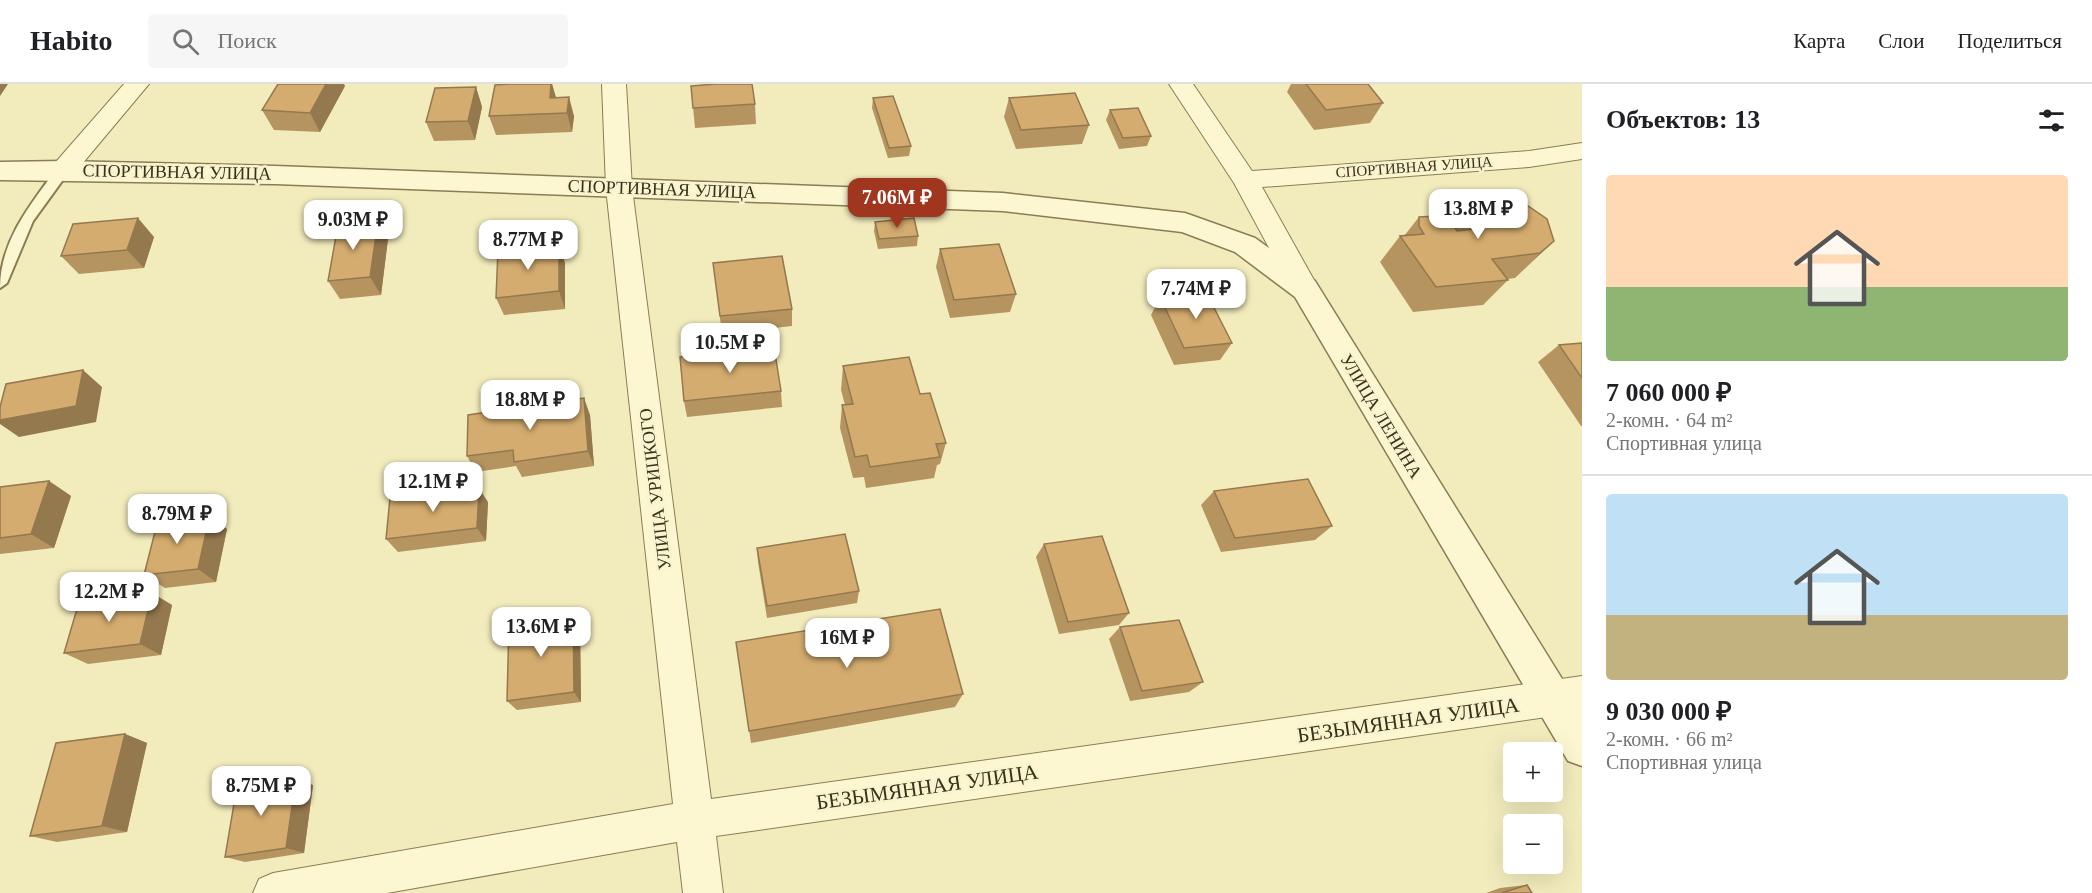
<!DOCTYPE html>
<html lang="ru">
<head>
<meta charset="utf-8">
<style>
	body { margin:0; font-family:"Times New Roman",serif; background:#f6f6f6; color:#202124; height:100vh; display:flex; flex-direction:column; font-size:22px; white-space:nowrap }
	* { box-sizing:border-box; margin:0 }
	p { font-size:20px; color:#757577 }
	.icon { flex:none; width:33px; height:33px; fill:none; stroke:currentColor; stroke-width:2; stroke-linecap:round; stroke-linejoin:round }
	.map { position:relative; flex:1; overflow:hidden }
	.sheet { display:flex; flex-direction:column; background:#fff; width:510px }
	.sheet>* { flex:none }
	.tools { position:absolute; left:1503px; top:658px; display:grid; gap:12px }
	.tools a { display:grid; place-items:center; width:60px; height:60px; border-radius:6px; background:#fff; box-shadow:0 6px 24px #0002; font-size:30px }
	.price { position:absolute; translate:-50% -51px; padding:0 14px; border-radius:12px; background:#fff; color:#222; font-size:20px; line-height:39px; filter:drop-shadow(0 2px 3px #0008) }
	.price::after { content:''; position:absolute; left:50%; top:36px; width:18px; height:14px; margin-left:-9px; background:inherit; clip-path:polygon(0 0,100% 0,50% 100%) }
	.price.on { background:#a1361f; color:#fff }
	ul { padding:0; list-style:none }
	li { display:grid; align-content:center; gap:12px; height:318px; padding:0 24px }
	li+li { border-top:2px solid #e0e0e0 }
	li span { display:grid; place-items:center; height:186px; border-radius:6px; color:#555 }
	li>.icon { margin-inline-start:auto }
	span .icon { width:108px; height:108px; fill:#fffc; stroke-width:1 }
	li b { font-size:26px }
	h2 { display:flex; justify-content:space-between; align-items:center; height:72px; padding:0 24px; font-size:26px }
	header { display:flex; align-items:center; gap:36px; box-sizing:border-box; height:84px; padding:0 30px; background:#fff; border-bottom:2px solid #e0e0e0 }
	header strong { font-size:28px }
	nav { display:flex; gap:33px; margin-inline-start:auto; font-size:21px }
	.search { width:420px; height:54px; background:#f6f6f6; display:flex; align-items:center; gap:15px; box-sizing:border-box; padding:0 21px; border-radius:6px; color:#757577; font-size:22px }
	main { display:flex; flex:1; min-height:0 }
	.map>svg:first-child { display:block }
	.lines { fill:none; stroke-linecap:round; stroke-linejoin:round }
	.service-casing { stroke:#8c7c55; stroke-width:4 }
	.minor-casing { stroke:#8c7c55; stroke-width:2 }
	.tertiary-casing { stroke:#8c7c55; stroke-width:3 }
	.service { fill:#fcf7d1; fill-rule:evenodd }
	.minor { fill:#fcf7d1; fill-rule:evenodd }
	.tertiary { fill:#fcf7d1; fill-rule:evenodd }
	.wall { fill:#b6945f }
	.shaded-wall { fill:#94784e }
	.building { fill:#d4ac6f; stroke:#94784e; stroke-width:1.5 }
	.labels { text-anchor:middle; stroke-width:5; stroke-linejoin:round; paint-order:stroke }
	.far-street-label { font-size:15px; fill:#3a301b; stroke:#f9f4ce }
	.street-label { font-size:18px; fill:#3a301b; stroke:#f9f4ce }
	.near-street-label { font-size:21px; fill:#3a301b; stroke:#f9f4ce }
</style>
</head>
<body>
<header>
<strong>Habito</strong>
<div class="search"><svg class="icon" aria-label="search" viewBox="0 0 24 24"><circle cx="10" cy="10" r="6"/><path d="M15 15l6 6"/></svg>Поиск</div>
<nav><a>Карта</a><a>Слои</a><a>Поделиться</a></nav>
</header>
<main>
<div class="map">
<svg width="1582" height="809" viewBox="0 0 1582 809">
	<rect width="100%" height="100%" fill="#f2ecbd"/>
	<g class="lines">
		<defs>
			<path id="service" d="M 63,82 L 70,86 L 33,137 L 7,199 L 0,204 C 0,157 31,120 58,83 Z"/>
			<path id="minor" d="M 124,0 L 149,0 L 72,92 L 63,94 L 54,92 L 51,86 L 54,80 Z
				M 602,0 L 626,0 L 632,104 L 711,715 L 1582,592 L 1582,628 L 716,752 L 723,809 L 683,809 L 677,758 L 387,809 L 253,809 L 259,795 L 273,789 L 673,720 L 606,104 Z
				M 1169,0 L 1193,0 L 1252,87 L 1529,67 L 1582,59 L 1582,75 L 1529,83 L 1262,103 L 1319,205 L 1315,212 L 1305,215 L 1295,212 L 1234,99 Z"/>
			<path id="tertiary" d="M 63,77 L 275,82 L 1003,109 L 1185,129 L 1255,154 L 1315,197 L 1582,627 L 1582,682 L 1568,677 L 1295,213 L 1235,168 L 1182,148 L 1003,127 L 275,100 L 0,96 L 0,78 Z"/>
		</defs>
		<use href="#service" class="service-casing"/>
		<use href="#minor" class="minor-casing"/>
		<use href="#tertiary" class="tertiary-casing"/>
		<use href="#service" class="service"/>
		<use href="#minor" class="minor"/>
		<use href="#tertiary" class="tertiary"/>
	</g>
	<path class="wall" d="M 511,0 L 552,0 L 556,13 L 574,32 L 572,48 L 496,51 L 489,32 Z
		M 1291,0 L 1368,0 L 1383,19 L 1370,39 L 1314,46 L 1287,8 Z
		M 345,2 L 320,48 L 274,46 L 262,26 Z
		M 691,2 L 755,20 L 756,40 L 695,44 Z
		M 476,3 L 482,23 L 475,56 L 434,57 L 426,38 Z
		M 873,14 L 911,62 L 909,72 L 888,74 L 872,24 Z
		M 1009,14 L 1089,41 L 1082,60 L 1016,65 L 1004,33 Z
		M 1110,26 L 1151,52 L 1147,62 L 1119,65 L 1106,36 Z
		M 1452,114 L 1554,157 L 1515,194 L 1508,195 L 1508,196 L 1483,221 L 1413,228 L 1380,178 L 1400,152 L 1404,152 L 1419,133 L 1438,132 Z
		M 875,138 L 918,152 L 917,162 L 878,165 L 874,147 Z
		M 154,153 L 144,184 L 79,190 L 61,172 Z
		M 388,155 L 381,211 L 340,215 L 328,197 Z
		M 940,165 L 1016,210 L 1010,228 L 950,234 L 936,183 Z
		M 565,179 L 565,225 L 504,231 L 496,214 Z
		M 713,179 L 792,225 L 792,242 L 722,250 Z
		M 1160,213 L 1232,259 L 1220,276 L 1174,281 L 1151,231 Z
		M 1582,259 L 1582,342 L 1581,342 L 1538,278 L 1559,261 Z
		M 843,282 L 920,310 L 946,359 L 940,380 L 937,381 L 934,394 L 866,404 L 864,393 L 853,394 L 840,344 L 842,321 L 845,321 L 841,306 Z
		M 781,307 L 782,323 L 687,333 L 684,317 Z
		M 590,331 L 594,382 L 522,393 L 516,382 L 476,388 L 467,372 Z
		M 49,397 L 71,412 L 54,464 L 0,470 L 0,403 Z
		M 1214,407 L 1332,442 L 1315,456 L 1221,468 L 1201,421 Z
		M 488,418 L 486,457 L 398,468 L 386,455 Z
		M 227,445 L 216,498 L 165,504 L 144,491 Z
		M 1044,460 L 1129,529 L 1119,541 L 1059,550 L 1036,473 Z
		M 757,464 L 859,507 L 857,519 L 767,534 L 758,478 Z
		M 152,509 L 172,521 L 161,571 L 88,580 L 64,569 Z
		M 580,542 L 581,618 L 517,626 L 507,617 Z
		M 1120,543 L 1203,598 L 1189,608 L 1130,617 L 1109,555 Z
		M 736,558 L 963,610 L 955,623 L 751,659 Z
		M 125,650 L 147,659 L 127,748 L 57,758 L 30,752 Z
		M 313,701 L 304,769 L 245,778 L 225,773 Z
		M 1527,801 L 1532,809 L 1486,809 L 1500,804 Z"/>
	<path class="shaded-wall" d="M 0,0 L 8,0 L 0,12 Z
		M 326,0 L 344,0 L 345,2 L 320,48 L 310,29 Z
		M 551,0 L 552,0 L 557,18 L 550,14 Z
		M 476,3 L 482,23 L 475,56 L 468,37 Z
		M 569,13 L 574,32 L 572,48 L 567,29 Z
		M 138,134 L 154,153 L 144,184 L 127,166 Z
		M 378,137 L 388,155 L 381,211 L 370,193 Z
		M 1554,157 L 1527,182 L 1515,194 L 1540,169 Z
		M 559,160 L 565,179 L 565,225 L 559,207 Z
		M 83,286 L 102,303 L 96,338 L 19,353 L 0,340 L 0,336 Z
		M 584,314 L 590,331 L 594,382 L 588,367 Z
		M 49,397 L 71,412 L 54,464 L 31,450 Z
		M 479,404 L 488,418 L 486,457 L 477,444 Z
		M 210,430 L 227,445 L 216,498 L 198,485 Z
		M 152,509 L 172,521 L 161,571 L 140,560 Z
		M 573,530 L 580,542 L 581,618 L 574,608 Z
		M 125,650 L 147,659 L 127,748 L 102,742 Z
		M 296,694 L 313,701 L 304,769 L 286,764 Z"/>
	<path class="building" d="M 278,0 L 326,0 L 310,29 L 262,26 Z
		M 511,0 L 551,0 L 550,14 L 569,13 L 567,29 L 489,32 L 495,1 Z
		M 716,0 L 752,0 L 755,20 L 693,24 L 691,2 Z
		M 1306,0 L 1368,0 L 1383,19 L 1326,26 Z
		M 476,3 L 468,37 L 426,38 L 435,4 Z
		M 1075,9 L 1089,41 L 1021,46 L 1009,14 Z
		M 893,12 L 911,62 L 889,64 L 873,14 Z
		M 1138,24 L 1151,52 L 1123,54 L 1110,26 Z
		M 1498,111 L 1521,117 L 1547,135 L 1554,157 L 1540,169 L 1492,175 L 1508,196 L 1436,203 L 1400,152 L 1424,150 L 1419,142 L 1419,133 L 1437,132 L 1452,139 L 1457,147 L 1475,145 L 1452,114 Z
		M 138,134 L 127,166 L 61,172 L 73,140 Z
		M 914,134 L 918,152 L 879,155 L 875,138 Z
		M 378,137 L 370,193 L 328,197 L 338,141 Z
		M 559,160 L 559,207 L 496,214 L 498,166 Z
		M 999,160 L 1016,210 L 954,216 L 940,165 Z
		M 782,172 L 792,225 L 720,232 L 713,179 Z
		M 1206,208 L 1232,259 L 1184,264 L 1160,213 Z
		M 1582,259 L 1582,294 L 1559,261 Z
		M 774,263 L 781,307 L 684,317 L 680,273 Z
		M 909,273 L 920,310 L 930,309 L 946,359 L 936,360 L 940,373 L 870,383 L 867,371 L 855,373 L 842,321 L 853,320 L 843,282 Z
		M 83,286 L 76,322 L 0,336 L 0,323 L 6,300 Z
		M 584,314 L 588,367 L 514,378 L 513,366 L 467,372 L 468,331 Z
		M 1308,395 L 1332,442 L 1235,454 L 1214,407 Z
		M 49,397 L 31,450 L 0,454 L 0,403 Z
		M 479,404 L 477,444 L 386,455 L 390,414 Z
		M 210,430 L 198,485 L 144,491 L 158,436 Z
		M 845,450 L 859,507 L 767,522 L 757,464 Z
		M 1102,452 L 1129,529 L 1068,538 L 1044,460 Z
		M 152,509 L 140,560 L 64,569 L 79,518 Z
		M 940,525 L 963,610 L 749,647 L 736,558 Z
		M 573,530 L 574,608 L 507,617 L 509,538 Z
		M 1179,536 L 1203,598 L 1142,607 L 1120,543 Z
		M 125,650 L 102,742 L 30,752 L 56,659 Z
		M 296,694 L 286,764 L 225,773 L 237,702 Z
		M 1527,801 L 1532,809 L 1502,809 Z"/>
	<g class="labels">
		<g class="far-street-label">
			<text transform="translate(1414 83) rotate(-4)" y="5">СПОРТИВНАЯ УЛИЦА</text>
		</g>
		<g class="street-label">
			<text transform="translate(177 88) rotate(1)" y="6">СПОРТИВНАЯ УЛИЦА</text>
			<text transform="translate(662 105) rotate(2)" y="6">СПОРТИВНАЯ УЛИЦА</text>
			<text transform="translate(1381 332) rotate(59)" y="6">УЛИЦА ЛЕНИНА</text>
			<text transform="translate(655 405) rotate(-97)" y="6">УЛИЦА УРИЦКОГО</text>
		</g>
		<g class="near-street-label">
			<text transform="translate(1408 636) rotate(-8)" y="7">БЕЗЫМЯННАЯ УЛИЦА</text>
			<text transform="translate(927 703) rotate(-8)" y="7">БЕЗЫМЯННАЯ УЛИЦА</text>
		</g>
	</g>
</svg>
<div class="tools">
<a>+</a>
<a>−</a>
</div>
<b class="price on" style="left:897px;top:145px">7.06M ₽</b>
<b class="price" style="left:1478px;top:156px">13.8M ₽</b>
<b class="price" style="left:353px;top:167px">9.03M ₽</b>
<b class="price" style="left:528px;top:187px">8.77M ₽</b>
<b class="price" style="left:1196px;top:236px">7.74M ₽</b>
<b class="price" style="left:730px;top:290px">10.5M ₽</b>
<b class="price" style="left:530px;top:347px">18.8M ₽</b>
<b class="price" style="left:433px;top:429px">12.1M ₽</b>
<b class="price" style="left:177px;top:461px">8.79M ₽</b>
<b class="price" style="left:109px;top:539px">12.2M ₽</b>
<b class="price" style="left:541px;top:574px">13.6M ₽</b>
<b class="price" style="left:847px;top:585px">16M ₽</b>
<b class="price" style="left:261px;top:733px">8.75M ₽</b>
</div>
<section class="sheet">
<h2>Объектов: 13<svg class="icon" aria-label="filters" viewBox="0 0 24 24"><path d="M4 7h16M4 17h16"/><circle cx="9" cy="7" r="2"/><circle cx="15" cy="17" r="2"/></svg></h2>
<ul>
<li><span style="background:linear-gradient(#ffd9b3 60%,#8fb573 0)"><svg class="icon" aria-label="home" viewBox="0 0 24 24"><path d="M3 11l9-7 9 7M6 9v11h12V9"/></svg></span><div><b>7 060 000 ₽</b><p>2-комн. · 64 m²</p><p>Спортивная улица</p></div></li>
<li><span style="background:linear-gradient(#bfe0f5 65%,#c2b280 0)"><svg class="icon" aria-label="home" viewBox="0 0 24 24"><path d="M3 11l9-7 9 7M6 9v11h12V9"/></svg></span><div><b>9 030 000 ₽</b><p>2-комн. · 66 m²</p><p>Спортивная улица</p></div></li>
</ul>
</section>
</main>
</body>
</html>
